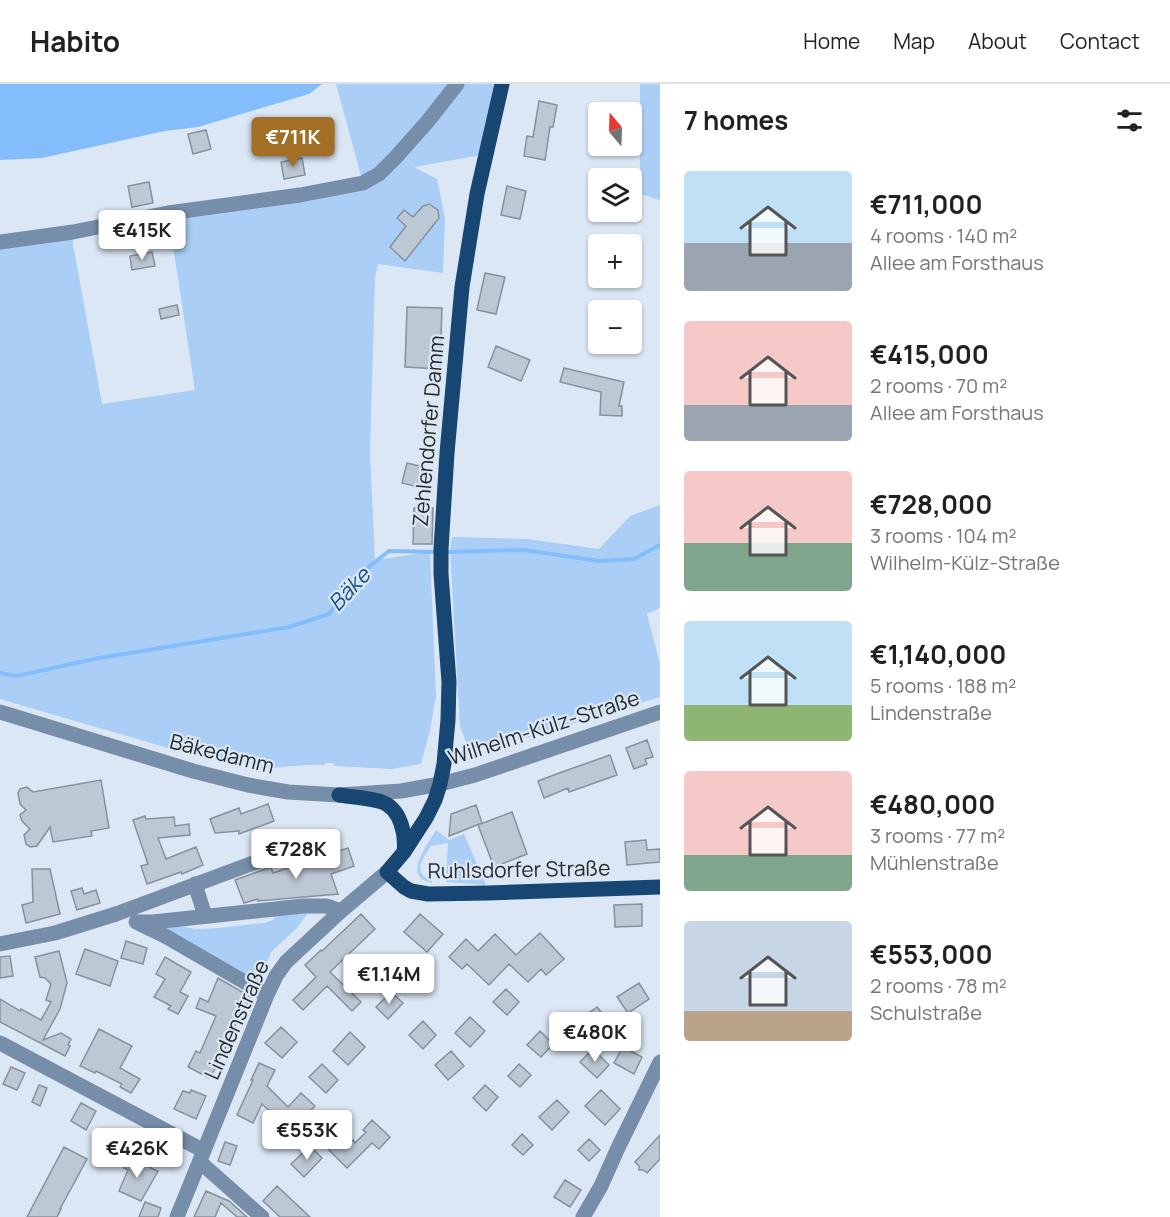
<!DOCTYPE html>
<html lang="en">
<head>
<meta charset="utf-8">
<style>
	body { margin:0; font-family:Manrope,sans-serif; background:#f6f6f6; color:#202124; height:100vh; display:flex; flex-direction:column; font-size:22px; white-space:nowrap }
	* { box-sizing:border-box; margin:0 }
	p { font-size:20px; color:#757577 }
	.icon { flex:none; width:33px; height:33px; fill:none; stroke:currentColor; stroke-width:2; stroke-linecap:round; stroke-linejoin:round }
	.map { position:relative; flex:1; overflow:hidden }
	.side { display:flex; flex-direction:column; background:#fff; width:510px }
	.side>* { flex:none }
	.needle { width:39px; rotate:341deg }
	.tools { position:absolute; left:588px; top:18px; display:grid; gap:12px }
	.tools a { display:grid; place-items:center; width:54px; height:54px; border-radius:6px; background:#fff; box-shadow:0 2px 4px #0004; font-size:30px }
	.price { position:absolute; translate:-50% -51px; padding:0 14px; border-radius:6px; background:#fff; color:#222; font-size:20px; line-height:39px; filter:drop-shadow(0 2px 3px #0008) }
	.price::after { content:''; position:absolute; left:50%; top:36px; width:18px; height:14px; margin-left:-9px; background:inherit; clip-path:polygon(0 0,100% 0,50% 100%) }
	.price.on { background:#a36f27; color:#fff }
	ul { padding:0; list-style:none }
	li { display:flex; align-items:center; gap:18px; height:150px; padding:0 24px }
	li span { display:grid; place-items:center; flex:none; width:168px; height:120px; border-radius:6px; color:#555 }
	li>.icon { margin-inline-start:auto }
	span .icon { width:72px; height:72px; fill:#fffc; stroke-width:1 }
	li b { font-size:26px }
	h2 { display:flex; justify-content:space-between; align-items:center; height:72px; padding:0 24px; font-size:26px }
	header { display:flex; align-items:center; gap:36px; box-sizing:border-box; height:84px; padding:0 30px; background:#fff; border-bottom:2px solid #e0e0e0 }
	header strong { font-size:28px }
	nav { display:flex; gap:33px; margin-inline-start:auto; font-size:21px }
	main { display:flex; flex:1; min-height:0 }
	.map>svg:first-child { display:block }
	.green { fill:#aacef6 }
	.water { fill:#83bdfb }
	.lines { fill:none; stroke-linecap:round; stroke-linejoin:round }
	.stream { stroke:#83bdfb; stroke-width:4 }
	.building { fill:#bdc8d5; stroke:#86919d; stroke-width:1.5 }
	.minor { stroke:#768ea9; stroke-width:15 }
	.major { stroke:#184673; stroke-width:15 }
	.labels { text-anchor:middle; stroke-width:4.5; stroke-linejoin:round; paint-order:stroke }
	.street-label { font-size:21px; fill:#262a2f; stroke:#dbe7f4 }
	.water-label { font-size:22px; font-style:italic; fill:#18538b; stroke:#dbe7f4 }
</style>
</head>
<body>
<header>
<strong>Habito</strong>
<nav><a>Home</a><a>Map</a><a>About</a><a>Contact</a></nav>
</header>
<main>
<div class="map">
<svg width="660" height="1133" viewBox="0 0 660 1133">
	<rect width="100%" height="100%" fill="#dbe7f4"/>
	<path class="green" d="M 336,0 L 502,0 L 487,70 L 414,83 L 437,95 L 445,134 L 443,189 L 378,180 L 375,194 L 370,369 L 375,476 L 430,468 L 436,612 L 430,646 L 421,680 L 391,685 L 334,682 L 334,679 L 325,679 L 324,681 L 308,681 L 257,685 L 252,680 L 192,671 L 0,615 L 0,158 L 73,148 L 73,160 L 102,320 L 195,306 L 168,129 L 363,99 Z
		M 640,0 L 660,0 L 660,116 L 640,110 Z
		M 660,421 L 660,524 L 647,530 L 660,580 L 660,613 L 530,653 L 479,663 L 467,660 L 460,643 L 450,465 L 452,453 L 527,455 L 599,465 L 630,432 Z
		M 436,746 L 449,756 L 464,750 L 486,801 L 446,798 L 448,759 L 431,762 C 423,775 411,788 432,797 L 432,799 C 401,794 428,760 436,746 Z
		M 306,828 L 308,829 L 297,844 L 271,868 L 269,874 L 260,888 L 260,894 L 257,897 L 165,845 C 176,839 186,844 197,845 C 219,845 242,841 264,839 L 273,836 L 276,831 Z"/>
	<path class="water" d="M 0,0 L 322,0 L 309,10 L 198,43 L 165,47 L 42,74 L 0,76 Z"/>
	<g class="lines">
		<path class="stream" d="M 446,468 L 524,466 L 599,477 L 634,475 L 660,461
			M 0,589 L 16,592 L 99,574 L 289,543 L 329,530 L 355,494 L 389,467 L 439,468"/>
	</g>
	<path class="building" d="M 539,17 L 557,21 L 553,43 L 550,43 L 545,76 L 524,72 L 527,52 L 533,53 Z
		M 206,46 L 211,65 L 193,70 L 188,50 Z
		M 302,74 L 305,91 L 284,95 L 281,78 Z
		M 149,98 L 153,119 L 132,123 L 128,102 Z
		M 507,102 L 526,107 L 520,135 L 501,131 Z
		M 429,120 L 438,126 L 439,134 L 405,177 L 390,163 L 406,142 L 397,134 L 404,126 L 413,133 L 423,122 Z
		M 152,168 L 155,182 L 132,186 L 130,172 Z
		M 485,189 L 505,193 L 496,230 L 477,226 Z
		M 177,221 L 179,231 L 161,235 L 159,225 Z
		M 407,223 L 442,224 L 440,285 L 405,283 Z
		M 496,262 L 530,276 L 521,297 L 488,283 Z
		M 564,284 L 624,298 L 619,322 L 622,322 L 622,332 L 600,331 L 601,308 L 560,298 Z
		M 407,379 L 424,383 L 419,403 L 402,399 Z
		M 414,424 L 433,424 L 432,460 L 413,460 Z
		M 647,656 L 653,673 L 645,675 L 647,680 L 634,685 L 626,664 Z
		M 610,671 L 617,691 L 569,708 L 568,704 L 544,714 L 538,697 L 562,688 Z
		M 101,696 L 109,744 L 91,747 L 92,752 L 53,758 L 50,743 L 37,762 L 30,763 L 26,760 L 24,751 L 30,745 L 22,737 L 20,731 L 26,726 L 20,720 L 18,709 L 20,705 L 27,703 L 33,708 Z
		M 268,720 L 274,737 L 239,750 L 239,747 L 215,749 L 210,735 L 239,724 L 241,730 Z
		M 476,721 L 482,739 L 449,752 L 451,730 Z
		M 512,728 L 527,770 L 494,783 L 478,741 Z
		M 145,732 L 146,735 L 174,733 L 175,742 L 189,740 L 190,751 L 158,754 L 166,775 L 196,763 L 203,781 L 182,790 L 181,788 L 147,800 L 141,782 L 148,780 L 133,736 Z
		M 646,756 L 647,766 L 660,765 L 660,778 L 627,781 L 625,758 Z
		M 348,764 L 354,782 L 331,790 L 338,810 L 258,817 L 258,815 L 244,819 L 235,796 L 271,783 L 273,789 Z
		M 32,785 L 50,785 L 60,830 L 26,839 L 22,821 L 33,818 Z
		M 82,804 L 84,810 L 96,806 L 100,819 L 77,826 L 71,807 Z
		M 642,820 L 642,842 L 615,843 L 614,821 Z
		M 361,830 L 375,845 L 330,888 L 361,918 L 352,927 L 327,902 L 303,926 L 293,916 L 316,893 L 305,881 L 321,866 L 322,867 Z
		M 420,830 L 443,850 L 427,868 L 404,848 Z
		M 540,849 L 564,875 L 546,891 L 541,885 L 528,898 L 509,880 L 489,901 L 467,880 L 462,885 L 449,873 L 466,855 L 478,867 L 495,850 L 516,871 Z
		M 126,857 L 147,864 L 143,880 L 121,874 Z
		M 85,865 L 118,877 L 110,902 L 76,890 Z
		M 59,867 L 67,899 L 60,925 L 43,956 L 61,949 L 71,955 L 68,961 L 70,962 L 65,972 L 0,938 L 0,915 L 20,927 L 21,925 L 41,936 L 51,918 L 46,916 L 51,900 L 45,894 L 40,893 L 35,873 Z
		M 10,872 L 13,892 L 0,894 L 0,873 Z
		M 165,873 L 191,888 L 180,908 L 188,912 L 178,930 L 168,925 L 171,922 L 154,913 L 165,895 L 156,890 Z
		M 218,894 L 251,913 L 245,926 L 242,925 L 225,965 L 215,982 L 216,983 L 212,990 L 211,990 L 209,994 L 188,983 L 196,967 L 200,969 L 216,932 L 196,924 L 200,914 L 208,918 Z
		M 639,899 L 649,915 L 628,929 L 617,913 Z
		M 506,905 L 519,918 L 507,931 L 493,918 Z
		M 391,908 L 403,919 L 388,935 L 376,923 Z
		M 597,923 L 609,938 L 594,950 L 582,934 Z
		M 470,933 L 485,947 L 470,963 L 455,949 Z
		M 423,937 L 436,951 L 423,965 L 409,951 Z
		M 281,943 L 297,958 L 282,974 L 265,959 Z
		M 99,945 L 132,962 L 120,984 L 140,995 L 131,1009 L 120,1003 L 122,1000 L 96,987 L 95,989 L 80,982 Z
		M 540,947 L 553,960 L 541,973 L 527,961 Z
		M 350,948 L 365,963 L 348,981 L 333,967 Z
		M 623,963 L 642,973 L 634,990 L 614,979 Z
		M 593,965 L 609,981 L 597,994 L 580,978 Z
		M 451,967 L 464,982 L 448,996 L 435,981 Z
		M 259,979 L 275,986 L 267,1002 L 288,1023 L 301,1009 L 315,1022 L 286,1051 L 273,1039 L 278,1035 L 262,1020 L 253,1039 L 237,1031 L 253,996 L 251,996 Z
		M 322,980 L 338,996 L 326,1009 L 309,993 Z
		M 519,980 L 531,991 L 520,1003 L 508,992 Z
		M 11,983 L 25,989 L 17,1006 L 3,1000 Z
		M 39,1001 L 47,1004 L 40,1022 L 32,1018 Z
		M 485,1001 L 498,1013 L 486,1027 L 473,1014 Z
		M 191,1006 L 206,1012 L 196,1035 L 174,1025 L 183,1007 L 190,1009 Z
		M 601,1006 L 620,1025 L 605,1041 L 585,1022 Z
		M 557,1016 L 569,1028 L 552,1046 L 539,1033 Z
		M 81,1019 L 96,1027 L 86,1046 L 71,1037 Z
		M 372,1036 L 390,1053 L 379,1065 L 372,1059 L 347,1084 L 329,1066 L 343,1052 L 350,1059 L 353,1056 L 355,1059 L 366,1048 L 363,1046 Z
		M 522,1050 L 533,1061 L 523,1071 L 512,1061 Z
		M 660,1051 L 660,1075 L 647,1089 L 643,1086 L 639,1086 L 639,1082 L 635,1078 Z
		M 589,1055 L 600,1066 L 589,1077 L 578,1066 Z
		M 225,1058 L 237,1062 L 230,1081 L 218,1077 Z
		M 310,1062 L 322,1074 L 304,1093 L 291,1080 Z
		M 64,1063 L 87,1075 L 60,1125 L 61,1125 L 57,1133 L 27,1133 Z
		M 129,1074 L 158,1087 L 141,1117 L 119,1107 L 128,1086 L 124,1084 Z
		M 565,1096 L 581,1106 L 570,1123 L 554,1113 Z
		M 277,1102 L 310,1133 L 280,1133 L 263,1117 Z
		M 206,1107 L 229,1117 L 247,1133 L 237,1133 L 221,1119 L 215,1133 L 194,1133 Z
		M 145,1118 L 161,1124 L 158,1133 L 139,1133 Z"/>
	<g class="lines">
		<path class="minor" d="M 0,158 L 73,148 L 168,129 L 300,111 L 363,99 L 379,90 L 396,73 L 428,37 L 457,0
			M 0,628 L 193,687 L 248,701 L 288,708 L 339,711 L 401,707 L 440,700 L 475,691 L 660,628
			M 195,800 L 205,832
			M 136,838 L 153,838 L 303,822 L 327,822 L 341,827
			M 138,839 L 165,852 L 267,911
			M 0,860 L 55,849 L 116,830 L 321,754
			M 0,959 L 204,1067
			M 200,1078 L 262,1133
			M 177,1133 L 267,911 L 276,892 L 286,878 L 341,827 L 387,788
			M 583,1133 L 601,1102 L 617,1066 L 660,978"/>
		<path class="major" d="M 502,0 L 477,110 L 462,203 L 447,369 L 441,465 L 441,490 L 449,598 L 448,636 L 444,680 L 440,700 L 435,716 L 426,734 L 404,768 L 387,788 L 404,803 L 411,807 L 428,810 L 488,809 L 660,803
			M 339,711 C 351,713 371,714 382,718 C 401,725 406,751 404,768"/>
	</g>
	<g class="labels">
		<g class="street-label">
			<text transform="translate(429 347) rotate(-85)" y="7">Zehlendorfer Damm</text>
			<text transform="translate(544 644) rotate(-18)" y="7">Wilhelm-Külz-Straße</text>
			<text transform="translate(222 670) rotate(14)" y="7">Bäkedamm</text>
			<text transform="translate(519 786) rotate(-1)" y="7">Ruhlsdorfer Straße</text>
			<text transform="translate(237 936) rotate(-66)" y="7">Lindenstraße</text>
		</g>
		<g class="water-label">
			<text transform="translate(349 505) rotate(-47)" y="8">Bäke</text>
		</g>
	</g>
</svg>
<div class="tools">
<a><svg class="needle" viewBox="-14 -14 28 28"><path d="M0-13l5 13h-10z" fill="#e53935"/><path d="M0 13l5-13h-10z" fill="#757577"/></svg></a>
<a><svg class="icon" aria-label="layers" viewBox="0 0 24 24"><path d="M12 4l9 5-9 5-9-5zM3 14l9 5 9-5"/></svg></a>
<a>+</a>
<a>−</a>
</div>
<b class="price on" style="left:293px;top:84px">€711K</b>
<b class="price" style="left:142px;top:177px">€415K</b>
<b class="price" style="left:296px;top:796px">€728K</b>
<b class="price" style="left:389px;top:921px">€1.14M</b>
<b class="price" style="left:595px;top:979px">€480K</b>
<b class="price" style="left:307px;top:1077px">€553K</b>
<b class="price" style="left:137px;top:1095px">€426K</b>
</div>
<section class="side">
<h2>7 homes<svg class="icon" aria-label="filters" viewBox="0 0 24 24"><path d="M4 7h16M4 17h16"/><circle cx="9" cy="7" r="2"/><circle cx="15" cy="17" r="2"/></svg></h2>
<ul>
<li><span style="background:linear-gradient(#bfe0f5 60%,#9aa5b1 0)"><svg class="icon" aria-label="home" viewBox="0 0 24 24"><path d="M3 11l9-7 9 7M6 9v11h12V9"/></svg></span><div><b>€711,000</b><p>4 rooms · 140 m²</p><p>Allee am Forsthaus</p></div></li>
<li><span style="background:linear-gradient(#f6c9c9 70%,#9aa5b1 0)"><svg class="icon" aria-label="home" viewBox="0 0 24 24"><path d="M3 11l9-7 9 7M6 9v11h12V9"/></svg></span><div><b>€415,000</b><p>2 rooms · 70 m²</p><p>Allee am Forsthaus</p></div></li>
<li><span style="background:linear-gradient(#f6c9c9 60%,#7fa58c 0)"><svg class="icon" aria-label="home" viewBox="0 0 24 24"><path d="M3 11l9-7 9 7M6 9v11h12V9"/></svg></span><div><b>€728,000</b><p>3 rooms · 104 m²</p><p>Wilhelm-Külz-Straße</p></div></li>
<li><span style="background:linear-gradient(#bfe0f5 70%,#8fb573 0)"><svg class="icon" aria-label="home" viewBox="0 0 24 24"><path d="M3 11l9-7 9 7M6 9v11h12V9"/></svg></span><div><b>€1,140,000</b><p>5 rooms · 188 m²</p><p>Lindenstraße</p></div></li>
<li><span style="background:linear-gradient(#f6c9c9 70%,#7fa58c 0)"><svg class="icon" aria-label="home" viewBox="0 0 24 24"><path d="M3 11l9-7 9 7M6 9v11h12V9"/></svg></span><div><b>€480,000</b><p>3 rooms · 77 m²</p><p>Mühlenstraße</p></div></li>
<li><span style="background:linear-gradient(#c9d6e8 75%,#b9a48a 0)"><svg class="icon" aria-label="home" viewBox="0 0 24 24"><path d="M3 11l9-7 9 7M6 9v11h12V9"/></svg></span><div><b>€553,000</b><p>2 rooms · 78 m²</p><p>Schulstraße</p></div></li>
</ul>
</section>
</main>
</body>
</html>
